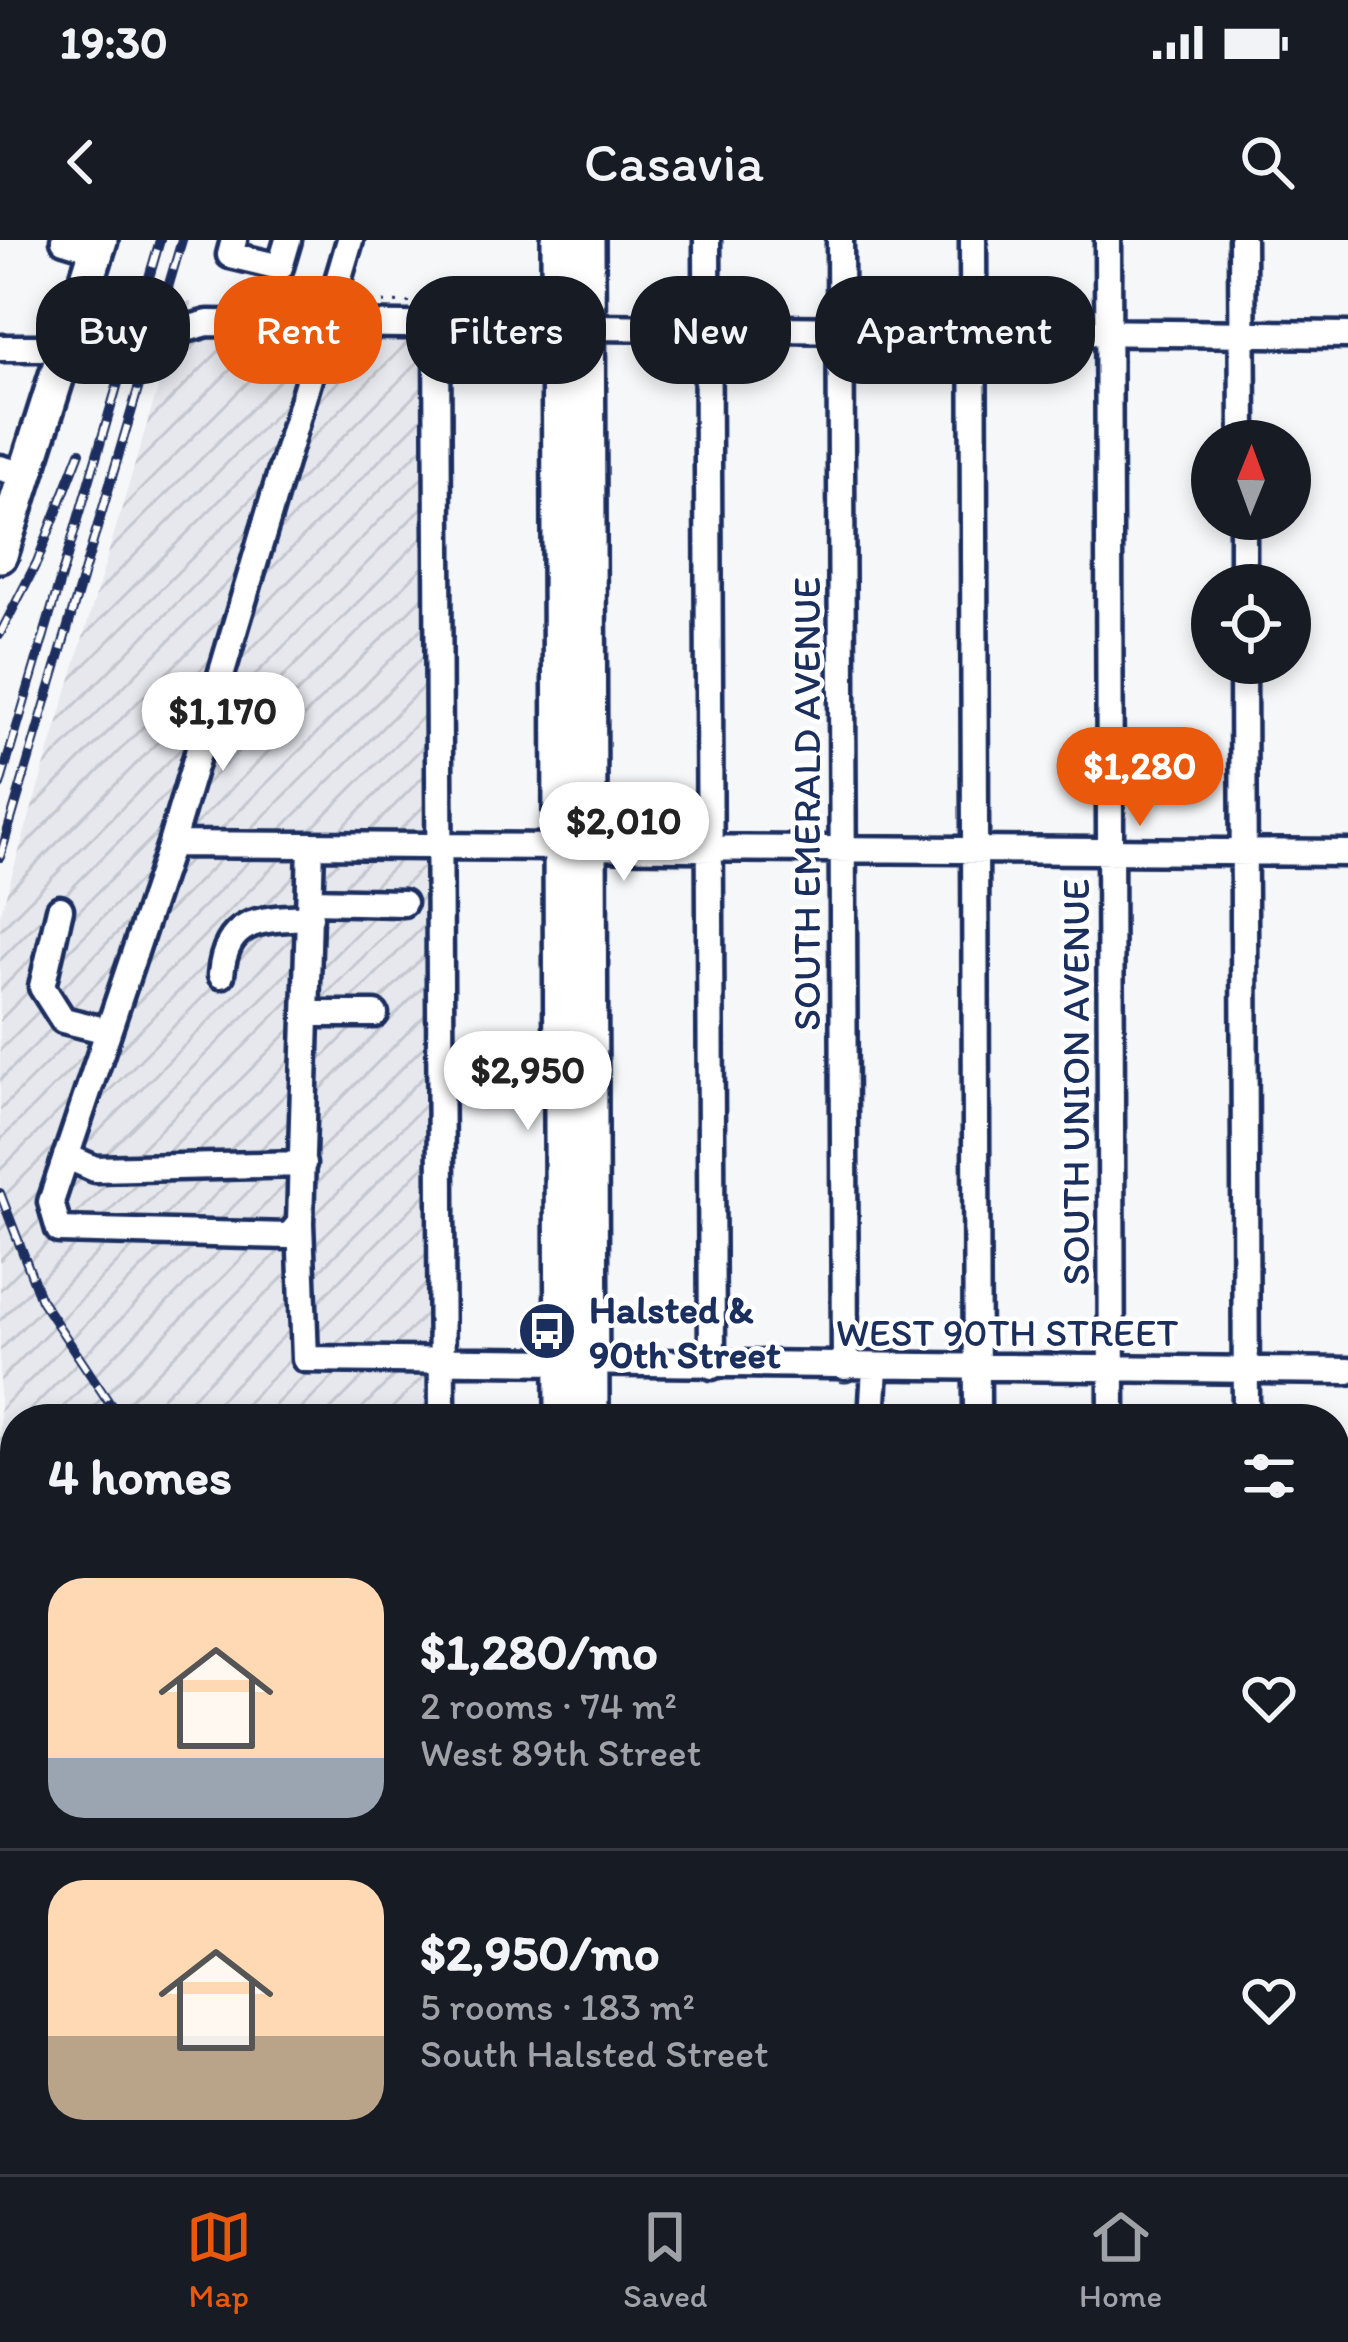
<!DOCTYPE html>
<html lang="en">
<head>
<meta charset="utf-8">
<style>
	body { margin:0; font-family:Itim,sans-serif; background:#20242c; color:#f1f3f6; height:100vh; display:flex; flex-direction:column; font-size:45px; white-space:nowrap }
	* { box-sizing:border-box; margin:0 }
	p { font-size:39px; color:#9ea1a6 }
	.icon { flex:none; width:66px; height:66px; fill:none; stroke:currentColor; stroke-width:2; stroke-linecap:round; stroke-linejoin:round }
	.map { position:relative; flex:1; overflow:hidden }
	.details { position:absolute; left:0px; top:1164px; width:1350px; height:771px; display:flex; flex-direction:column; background:#171b24; border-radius:48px 48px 0 0; box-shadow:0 6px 18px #0003 }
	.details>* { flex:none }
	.hud { position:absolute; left:36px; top:36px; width:1278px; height:108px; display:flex; gap:24px }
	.needle { width:78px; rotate:1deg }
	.buttons { position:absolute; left:1191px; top:180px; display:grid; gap:24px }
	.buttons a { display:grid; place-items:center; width:120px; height:120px; border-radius:50%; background:#171b24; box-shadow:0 6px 18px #0003; font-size:60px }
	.price { position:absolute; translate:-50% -102px; padding:0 27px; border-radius:42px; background:#fff; color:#222; font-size:39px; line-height:78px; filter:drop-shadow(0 3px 6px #0008) }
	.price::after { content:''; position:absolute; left:50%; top:72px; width:36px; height:27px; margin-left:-18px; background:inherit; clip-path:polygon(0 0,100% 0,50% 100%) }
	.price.on { background:#ea580c; color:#fff }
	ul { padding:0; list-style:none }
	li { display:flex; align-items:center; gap:36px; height:300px; padding:0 48px }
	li+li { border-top:3px solid #363941 }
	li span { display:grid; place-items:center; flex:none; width:336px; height:240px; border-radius:36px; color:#555 }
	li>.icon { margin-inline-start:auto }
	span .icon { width:144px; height:144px; fill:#fffc; stroke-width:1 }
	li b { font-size:51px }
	h2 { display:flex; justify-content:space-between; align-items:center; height:144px; padding:0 48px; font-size:51px }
	.tag { padding:0 42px; border-radius:48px; background:#171b24; box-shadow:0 6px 18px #0003; font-size:42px; line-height:108px }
	.tag.on { background:#ea580c; color:#fff }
	.status { display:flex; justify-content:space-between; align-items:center; height:84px; padding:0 60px; background:#171b24; direction:ltr }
	.status svg { height:33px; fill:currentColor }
	header { display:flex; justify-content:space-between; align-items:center; height:156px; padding:0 48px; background:#171b24; font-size:54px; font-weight:600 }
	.menu { display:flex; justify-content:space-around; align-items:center; height:168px; border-top:3px solid #363941; background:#171b24; font-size:33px; color:#9ea1a6 }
	.menu a { display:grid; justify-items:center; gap:6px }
	.menu .on { color:#ea580c }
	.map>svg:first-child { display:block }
	.industrial { fill:url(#industrial-furrows) }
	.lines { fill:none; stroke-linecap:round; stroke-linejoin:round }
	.minor-tunnel { stroke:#cacfda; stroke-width:24; stroke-dasharray:24 12; stroke-linecap:butt }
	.minor-casing { stroke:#1b2f5e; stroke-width:33 }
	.major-casing { stroke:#1b2f5e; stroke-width:42 }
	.path { stroke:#1b2f5e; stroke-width:3; stroke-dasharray:3 9; stroke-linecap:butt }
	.minor { stroke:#fff; stroke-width:24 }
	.major { stroke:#fff; stroke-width:33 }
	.rail-casing { stroke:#1b2f5e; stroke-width:10 }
	.rail { stroke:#fff; stroke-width:6; stroke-dasharray:18; stroke-linecap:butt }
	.labels { text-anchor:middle; stroke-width:9; stroke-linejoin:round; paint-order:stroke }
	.street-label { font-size:39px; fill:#1b2f5e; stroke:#fff }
	.poi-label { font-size:39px; font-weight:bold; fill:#1b2f5e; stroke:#fff; text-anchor:start }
</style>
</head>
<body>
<div class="status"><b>19:30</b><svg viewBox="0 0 49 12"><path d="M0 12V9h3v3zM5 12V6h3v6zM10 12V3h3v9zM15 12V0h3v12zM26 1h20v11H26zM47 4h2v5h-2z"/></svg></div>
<header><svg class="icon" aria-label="back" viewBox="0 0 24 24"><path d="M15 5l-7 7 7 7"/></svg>Casavia<svg class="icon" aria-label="search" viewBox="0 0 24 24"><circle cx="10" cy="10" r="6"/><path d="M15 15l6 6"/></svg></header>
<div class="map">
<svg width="1348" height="1934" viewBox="0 0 1348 1934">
	<defs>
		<pattern id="industrial-furrows" width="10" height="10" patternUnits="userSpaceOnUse" patternTransform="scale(3)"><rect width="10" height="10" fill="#e6e8ee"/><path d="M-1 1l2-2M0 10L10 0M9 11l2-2" fill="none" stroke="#c5c7ce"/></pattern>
	</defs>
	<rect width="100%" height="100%" fill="#f6f7f9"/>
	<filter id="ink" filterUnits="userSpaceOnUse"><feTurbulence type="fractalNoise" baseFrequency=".00833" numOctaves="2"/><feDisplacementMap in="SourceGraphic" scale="24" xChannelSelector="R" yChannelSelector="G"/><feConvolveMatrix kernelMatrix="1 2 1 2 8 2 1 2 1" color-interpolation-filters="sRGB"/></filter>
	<g filter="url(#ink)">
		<path class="industrial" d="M 173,97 L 437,98 L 447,1179 L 15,1179 L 15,1439 L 0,1446 L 0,675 Z
			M 15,1465 L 15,1920 L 291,1920 L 291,1934 L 0,1934 L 0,1471 Z"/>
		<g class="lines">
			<path class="minor-tunnel" d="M 108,74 L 191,74"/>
			<defs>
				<path id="minor" d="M 64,0 L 97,10
					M 234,0 L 230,15 L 280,27 L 288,0
					M 707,0 L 712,1126
					M 840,0 L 845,1127
					M 973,0 L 977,1179
					M 1108,0 L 1112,1179
					M 1242,0 L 1243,201
					M 437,86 L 442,1179
					M 186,89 L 208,83 L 1348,95
					M 0,108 L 40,108 L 104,89
					M 0,228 L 26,235
					M 1243,279 L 1243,345
					M 1243,423 L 1246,1179
					M 171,604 L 1348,613
					M 311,605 L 300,983 L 289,996 L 59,990 L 51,962 L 171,604 L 350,0
					M 310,661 L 403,663
					M 60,669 L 42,747 L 63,780 L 108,791
					M 221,735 C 226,678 260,679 310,677
					M 307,774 L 375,774
					M 66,916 L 95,929 L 303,924
					M 300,983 L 305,1119 L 1348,1131
					M 872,1179 L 875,1128
					M 1335,1718 L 1348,1718
					M 0,1767 L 15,1757
					M 446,1920 L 446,1934
					M 715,1920 L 715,1934
					M 849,1920 L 849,1934
					M 980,1920 L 980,1934
					M 1115,1920 L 1115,1934
					M 1250,1920 L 1250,1934
					M 315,1934 L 315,1920"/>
				<path id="major" d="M 559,0 L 563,1179
					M 587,0 L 591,1179
					M 0,315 L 100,0
					M 566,1920 L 566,1934
					M 594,1920 L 594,1934"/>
			</defs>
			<use href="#minor" class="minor-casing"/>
			<use href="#major" class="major-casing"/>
			<path class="path" d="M 371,62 L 441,63
				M 1335,1417 L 1348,1417"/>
			<use href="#minor" class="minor"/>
			<use href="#major" class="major"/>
			<defs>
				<path id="rail" d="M 0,394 L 37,322 L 80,212
					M 0,545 L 160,0
					M 0,617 L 182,0
					M 0,953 L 41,1060 L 120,1179
					M 1335,1398 L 1348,1398
					M 0,1444 L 15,1438"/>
			</defs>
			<use href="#rail" class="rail-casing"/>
			<use href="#rail" class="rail"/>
		</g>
	</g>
	<defs>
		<symbol id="bus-disc" viewBox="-11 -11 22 22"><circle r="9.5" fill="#1b2f5e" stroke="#fff"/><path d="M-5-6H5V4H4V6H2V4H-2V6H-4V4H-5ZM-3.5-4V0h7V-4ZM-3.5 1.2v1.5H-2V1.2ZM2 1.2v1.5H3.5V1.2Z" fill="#fff"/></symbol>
	</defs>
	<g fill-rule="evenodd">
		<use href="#bus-disc" x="514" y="1058" width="66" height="66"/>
	</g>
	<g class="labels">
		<g class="street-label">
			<text transform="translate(806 564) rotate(-90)" y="14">SOUTH EMERALD AVENUE</text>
			<text transform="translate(1075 842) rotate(-90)" y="14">SOUTH UNION AVENUE</text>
			<text x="1007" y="1106">WEST 90TH STREET</text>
		</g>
		<g class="poi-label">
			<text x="589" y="1083">Halsted &amp;<tspan x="589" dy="45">90th Street</tspan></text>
		</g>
	</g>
</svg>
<div class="buttons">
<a><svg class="needle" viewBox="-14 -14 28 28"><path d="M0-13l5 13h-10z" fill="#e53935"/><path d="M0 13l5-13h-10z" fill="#9ea1a6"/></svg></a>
<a><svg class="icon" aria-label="locate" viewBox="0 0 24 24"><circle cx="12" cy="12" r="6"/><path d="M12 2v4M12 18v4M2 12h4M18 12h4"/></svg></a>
</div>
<b class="price" style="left:223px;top:534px">$1,170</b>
<b class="price on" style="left:1140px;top:589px">$1,280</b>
<b class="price" style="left:624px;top:644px">$2,010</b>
<b class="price" style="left:528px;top:893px">$2,950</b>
<div class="hud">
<a class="tag">Buy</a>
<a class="tag on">Rent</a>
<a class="tag">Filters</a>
<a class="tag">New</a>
<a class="tag">Apartment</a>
</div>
<section class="details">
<h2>4 homes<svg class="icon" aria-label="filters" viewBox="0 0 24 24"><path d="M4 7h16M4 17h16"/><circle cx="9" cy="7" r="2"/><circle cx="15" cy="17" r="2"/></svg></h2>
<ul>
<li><span style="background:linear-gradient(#ffd9b3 75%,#9aa5b1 0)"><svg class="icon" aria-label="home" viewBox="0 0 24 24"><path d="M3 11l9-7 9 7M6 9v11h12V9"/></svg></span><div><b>$1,280/mo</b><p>2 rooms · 74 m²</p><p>West 89th Street</p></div><svg class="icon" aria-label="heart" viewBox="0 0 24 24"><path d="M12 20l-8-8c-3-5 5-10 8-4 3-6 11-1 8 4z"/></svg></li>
<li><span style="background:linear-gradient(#ffd9b3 65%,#b9a48a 0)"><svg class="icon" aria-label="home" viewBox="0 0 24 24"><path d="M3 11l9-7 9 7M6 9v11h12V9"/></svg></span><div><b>$2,950/mo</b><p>5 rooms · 183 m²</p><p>South Halsted Street</p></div><svg class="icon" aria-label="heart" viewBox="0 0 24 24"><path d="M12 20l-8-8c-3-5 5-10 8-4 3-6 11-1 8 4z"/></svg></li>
</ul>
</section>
</div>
<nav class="menu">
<a class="on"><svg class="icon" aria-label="map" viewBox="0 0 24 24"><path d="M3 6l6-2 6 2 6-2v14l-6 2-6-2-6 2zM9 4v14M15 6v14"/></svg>Map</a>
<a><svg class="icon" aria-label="saved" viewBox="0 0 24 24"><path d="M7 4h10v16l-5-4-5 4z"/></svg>Saved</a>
<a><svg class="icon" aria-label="home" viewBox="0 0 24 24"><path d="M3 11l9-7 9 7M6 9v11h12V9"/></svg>Home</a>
</nav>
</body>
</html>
